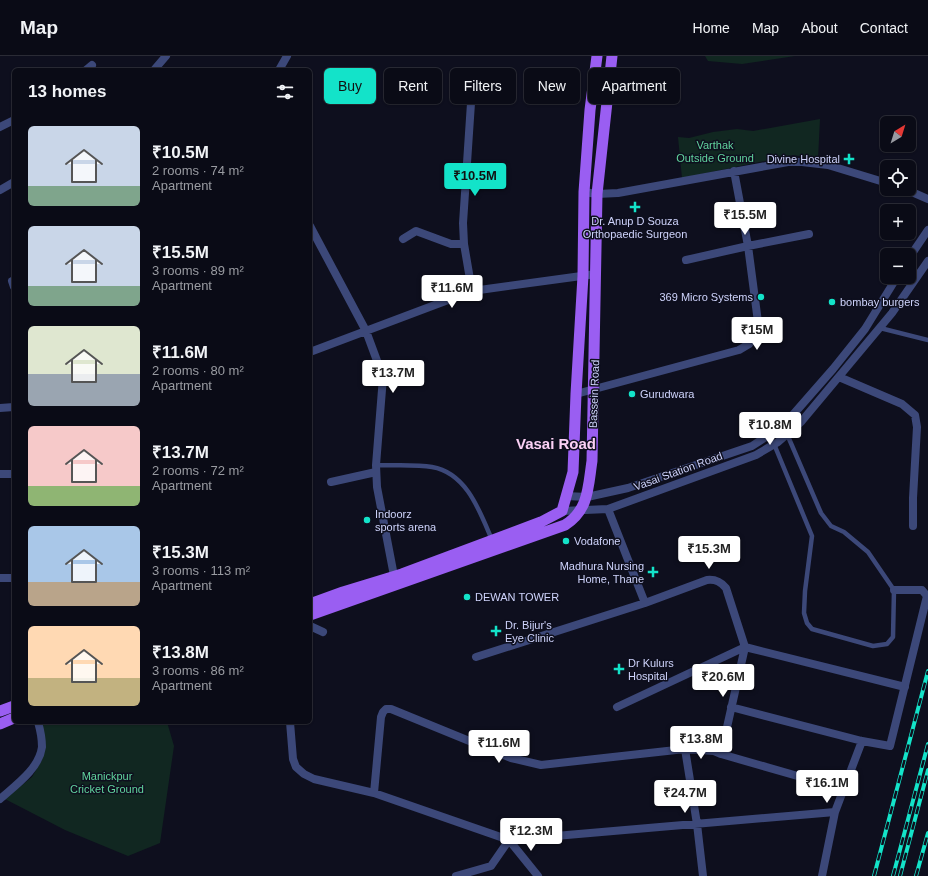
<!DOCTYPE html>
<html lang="en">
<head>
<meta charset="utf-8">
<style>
	body { margin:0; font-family:Arial,sans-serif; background:#181923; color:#f1f3f6; height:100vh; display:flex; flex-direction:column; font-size:15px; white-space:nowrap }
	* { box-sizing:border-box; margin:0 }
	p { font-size:13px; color:#999ba1 }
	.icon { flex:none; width:22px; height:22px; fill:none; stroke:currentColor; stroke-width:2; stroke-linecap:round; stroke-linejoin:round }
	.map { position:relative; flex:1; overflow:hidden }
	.drawer { position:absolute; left:12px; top:12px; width:300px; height:656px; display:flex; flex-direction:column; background:#0a0b16; border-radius:6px; box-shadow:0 1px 3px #0004,0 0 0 1px #2a2b35 }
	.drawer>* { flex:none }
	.banner { position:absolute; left:324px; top:12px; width:380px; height:36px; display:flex; gap:8px }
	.needle { width:26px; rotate:38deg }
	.buttons { position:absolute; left:880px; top:60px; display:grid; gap:8px }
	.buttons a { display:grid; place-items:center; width:36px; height:36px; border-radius:6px; background:#0a0b16; box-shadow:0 1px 3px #0004,0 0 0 1px #2a2b35; font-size:20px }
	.price { position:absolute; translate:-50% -34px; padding:0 9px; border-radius:4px; background:#fff; color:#222; font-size:13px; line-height:26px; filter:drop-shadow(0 1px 2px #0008) }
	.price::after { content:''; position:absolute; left:50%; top:24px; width:12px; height:9px; margin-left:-6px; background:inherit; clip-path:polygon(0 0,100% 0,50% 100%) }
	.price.on { background:#13e3c9; color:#111 }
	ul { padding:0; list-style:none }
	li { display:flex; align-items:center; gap:12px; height:100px; padding:0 16px }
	li span { display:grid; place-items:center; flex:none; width:112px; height:80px; border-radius:6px; color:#555 }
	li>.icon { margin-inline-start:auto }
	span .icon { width:48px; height:48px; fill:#fffc; stroke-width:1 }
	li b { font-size:17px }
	h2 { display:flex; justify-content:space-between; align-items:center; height:48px; padding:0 16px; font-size:17px }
	.tag { padding:0 14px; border-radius:6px; background:#0a0b16; box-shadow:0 1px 3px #0004,0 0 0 1px #2a2b35; font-size:14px; line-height:36px }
	.tag.on { background:#13e3c9; color:#111 }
	header { display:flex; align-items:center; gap:24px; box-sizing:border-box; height:56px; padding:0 20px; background:#0a0b16; border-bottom:1px solid #2a2b35 }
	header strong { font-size:19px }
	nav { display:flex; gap:22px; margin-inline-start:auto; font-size:14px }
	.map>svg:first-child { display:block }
	.green { fill:#112721 }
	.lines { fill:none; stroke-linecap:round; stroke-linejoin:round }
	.service { stroke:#3c4879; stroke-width:4.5 }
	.minor { stroke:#3c4879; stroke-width:8 }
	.tertiary { stroke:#3c4879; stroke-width:8 }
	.primary { stroke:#9a5ef2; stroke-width:11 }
	.rail-casing { stroke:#13e3c9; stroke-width:4 }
	.rail { stroke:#0e0f1e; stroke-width:2.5; stroke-dasharray:8; stroke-linecap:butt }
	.poi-dot { fill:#13e3c9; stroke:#0e0f1e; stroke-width:1.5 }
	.labels { text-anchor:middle; stroke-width:3; stroke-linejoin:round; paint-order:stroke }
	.park-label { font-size:11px; fill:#61d49e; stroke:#0e0f1e }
	.poi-label { font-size:11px; fill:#ced3fb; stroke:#0e0f1e; text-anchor:start }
	.street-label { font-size:11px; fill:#ced3fb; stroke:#0e0f1e }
	.district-label { font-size:15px; font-weight:bold; fill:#fbd0f5; stroke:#0e0f1e }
</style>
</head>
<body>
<header>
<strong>Map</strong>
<nav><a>Home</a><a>Map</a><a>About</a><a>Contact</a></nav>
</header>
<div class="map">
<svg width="928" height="820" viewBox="0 0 928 820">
	<rect width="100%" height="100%" fill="#0e0f1e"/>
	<path class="green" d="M 705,0 L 795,0 L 742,8 L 708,5 Z
		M 820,63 L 818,103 L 793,99 L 682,122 L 678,81 L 689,82 L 713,76 L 737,73 L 753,75 Z
		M 42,666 L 167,666 L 174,690 L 160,787 L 128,800 L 65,774 L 5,743 L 32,721 L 42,704 Z"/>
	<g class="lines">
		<path class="service" d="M 880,272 L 928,284
			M 774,388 L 812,480 L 805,535 L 804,557 L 807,567 L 812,573 L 873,590 L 887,588 L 893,581 L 894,534 L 868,496 L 844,476 L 831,470 L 821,457 L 787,378
			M 376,409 C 393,410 415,408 432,411 C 467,417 480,456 492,484"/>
		<path class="minor" d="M 86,14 L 92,9
			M 279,14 L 287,0
			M 471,47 L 463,167 L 464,188 L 472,235
			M 0,71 L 14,64
			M 905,133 L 928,143
			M 584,136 L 597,138 L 618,137 L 788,106 L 802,106 L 828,109 L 887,127
			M 310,170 L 366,275 L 383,321 L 376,409 L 377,431 L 395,525
			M 403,183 L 416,175 L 451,188 L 464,188
			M 909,202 L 928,174
			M 686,204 L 748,190 L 809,178
			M 12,225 L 14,231
			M 310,296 L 472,235 L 596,218
			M 839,321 L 902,348 L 915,359 L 917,371 L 913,442 L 913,470
			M 576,338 L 739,294 L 749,288 L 757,279 L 758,266 L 748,190 L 734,115
			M 0,352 L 14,351
			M 0,418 L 14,418
			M 331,426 L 376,416
			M 566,440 L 587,441 L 628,432 L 752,390 L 784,369 L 833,313 L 865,273 L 897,221
			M 608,453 L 645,547
			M 562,455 L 608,453 L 756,399 L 778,386 L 801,366 L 892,257 L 928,205
			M 0,522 L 14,522
			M 310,570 L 323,576
			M 476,601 L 645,547 L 707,524 C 716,523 721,526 726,532 L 745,591 L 905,631
			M 617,651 L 745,591
			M 731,651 L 862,685 L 890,690 L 927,540 L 922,534 L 894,534
			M 290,666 L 293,703 L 296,711 L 304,718 L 314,723 L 374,737 L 509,784 L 835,756
			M 685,693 L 697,768 L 703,820
			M 721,698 L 745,591
			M 374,737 L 381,661 L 383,656 L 386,653 L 391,653 L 511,702 L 541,709 L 685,693 L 714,695 L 721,698 L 843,733
			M 0,743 C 16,729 39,713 42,691 C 42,683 40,673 38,666
			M 456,820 L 491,810 L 509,784 L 538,820
			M 822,820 L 835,756 L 862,685"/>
		<path class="tertiary" d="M 154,14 L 166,0
			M 0,134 L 14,126"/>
		<path class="primary" d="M 310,548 L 343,536 L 402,518 L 541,466 L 562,455 L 573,416 L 576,338 L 583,220 L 584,136 L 590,54 L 597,0
			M 310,559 L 565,469 C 589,454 588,431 592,405 L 597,138 L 612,0
			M 0,655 L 14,650
			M 0,668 L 14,662"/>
		<defs>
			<path id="rail" d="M 874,820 L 928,615
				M 893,820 L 928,688
				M 900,820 L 928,714
				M 916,820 L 928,777"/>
		</defs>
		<use href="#rail" class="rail-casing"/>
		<use href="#rail" class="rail"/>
	</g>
	<g class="poi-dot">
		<path d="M847 97h4v4h4v4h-4v4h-4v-4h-4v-4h4z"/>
		<path d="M633 145h4v4h4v4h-4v4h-4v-4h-4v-4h4z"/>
		<circle cx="761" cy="241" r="4"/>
		<circle cx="832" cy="246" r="4"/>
		<circle cx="632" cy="338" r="4"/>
		<circle cx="367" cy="464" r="4"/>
		<circle cx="566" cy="485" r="4"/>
		<path d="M651 510h4v4h4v4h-4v4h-4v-4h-4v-4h4z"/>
		<circle cx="467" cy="541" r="4"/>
		<path d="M494 569h4v4h4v4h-4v4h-4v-4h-4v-4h4z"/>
		<path d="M617 607h4v4h4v4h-4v4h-4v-4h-4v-4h4z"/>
	</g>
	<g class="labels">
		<g class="park-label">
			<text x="715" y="93">Varthak<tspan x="715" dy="13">Outside Ground</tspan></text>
			<text x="107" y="724">Manickpur<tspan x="107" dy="13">Cricket Ground</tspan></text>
		</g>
		<g class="poi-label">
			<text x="840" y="107" text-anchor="end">Divine Hospital</text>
			<text x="635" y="169" text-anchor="middle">Dr. Anup D Souza<tspan x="635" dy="13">Orthopaedic Surgeon</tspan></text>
			<text x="753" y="245" text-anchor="end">369 Micro Systems</text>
			<text x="840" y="250">bombay burgers</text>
			<text x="640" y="342">Gurudwara</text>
			<text x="375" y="462">Indoorz<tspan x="375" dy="13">sports arena</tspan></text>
			<text x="574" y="489">Vodafone</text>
			<text x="644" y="514" text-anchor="end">Madhura Nursing<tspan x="644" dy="13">Home, Thane</tspan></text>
			<text x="475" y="545">DEWAN TOWER</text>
			<text x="505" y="573">Dr. Bijur's<tspan x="505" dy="13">Eye Clinic</tspan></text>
			<text x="628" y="611">Dr Kulurs<tspan x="628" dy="13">Hospital</tspan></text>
		</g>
		<g class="street-label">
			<text transform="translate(594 338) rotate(-88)" y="4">Bassein Road</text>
			<text transform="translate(678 415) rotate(-20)" y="4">Vasai Station Road</text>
		</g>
		<g class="district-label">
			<text x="556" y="393">Vasai Road</text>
		</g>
	</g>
</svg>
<div class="buttons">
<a><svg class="needle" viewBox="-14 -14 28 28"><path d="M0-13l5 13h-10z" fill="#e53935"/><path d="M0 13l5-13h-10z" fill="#999ba1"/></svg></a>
<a><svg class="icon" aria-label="locate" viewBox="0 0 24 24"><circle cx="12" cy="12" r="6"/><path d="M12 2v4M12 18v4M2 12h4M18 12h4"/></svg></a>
<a>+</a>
<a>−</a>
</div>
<b class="price on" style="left:475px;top:141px">₹10.5M</b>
<b class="price" style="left:745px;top:180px">₹15.5M</b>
<b class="price" style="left:452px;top:253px">₹11.6M</b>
<b class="price" style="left:757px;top:295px">₹15M</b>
<b class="price" style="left:393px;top:338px">₹13.7M</b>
<b class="price" style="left:770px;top:390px">₹10.8M</b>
<b class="price" style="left:709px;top:514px">₹15.3M</b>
<b class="price" style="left:723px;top:642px">₹20.6M</b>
<b class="price" style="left:701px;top:704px">₹13.8M</b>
<b class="price" style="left:499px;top:708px">₹11.6M</b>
<b class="price" style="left:827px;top:748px">₹16.1M</b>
<b class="price" style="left:685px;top:758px">₹24.7M</b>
<b class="price" style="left:531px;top:796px">₹12.3M</b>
<div class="banner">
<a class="tag on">Buy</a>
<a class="tag">Rent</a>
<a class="tag">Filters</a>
<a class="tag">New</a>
<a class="tag">Apartment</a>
</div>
<section class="drawer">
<h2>13 homes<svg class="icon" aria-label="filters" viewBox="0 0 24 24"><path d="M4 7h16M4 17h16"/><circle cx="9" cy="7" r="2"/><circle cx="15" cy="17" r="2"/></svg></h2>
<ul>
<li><span style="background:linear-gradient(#c9d6e8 75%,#7fa58c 0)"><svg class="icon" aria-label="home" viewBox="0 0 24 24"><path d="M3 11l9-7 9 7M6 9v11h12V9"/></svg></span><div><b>₹10.5M</b><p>2 rooms · 74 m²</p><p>Apartment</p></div></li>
<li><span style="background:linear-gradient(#c9d6e8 75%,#7fa58c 0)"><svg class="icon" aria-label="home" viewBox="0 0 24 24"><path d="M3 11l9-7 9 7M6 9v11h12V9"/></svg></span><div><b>₹15.5M</b><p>3 rooms · 89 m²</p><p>Apartment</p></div></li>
<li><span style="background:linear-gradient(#dfe7d0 60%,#9aa5b1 0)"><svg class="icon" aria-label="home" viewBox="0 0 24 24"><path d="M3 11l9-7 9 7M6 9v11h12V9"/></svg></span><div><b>₹11.6M</b><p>2 rooms · 80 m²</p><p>Apartment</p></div></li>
<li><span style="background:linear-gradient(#f6c9c9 75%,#8fb573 0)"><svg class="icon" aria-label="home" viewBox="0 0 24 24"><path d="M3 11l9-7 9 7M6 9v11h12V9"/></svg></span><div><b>₹13.7M</b><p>2 rooms · 72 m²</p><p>Apartment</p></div></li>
<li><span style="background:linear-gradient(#a9c7e8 70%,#b9a48a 0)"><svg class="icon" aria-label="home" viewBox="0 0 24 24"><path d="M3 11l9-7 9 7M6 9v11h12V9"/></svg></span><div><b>₹15.3M</b><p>3 rooms · 113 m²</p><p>Apartment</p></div></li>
<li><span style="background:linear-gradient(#ffd9b3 65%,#c2b280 0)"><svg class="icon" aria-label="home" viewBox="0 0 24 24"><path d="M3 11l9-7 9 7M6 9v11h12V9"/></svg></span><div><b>₹13.8M</b><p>3 rooms · 86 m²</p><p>Apartment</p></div></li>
</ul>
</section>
</div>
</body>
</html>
